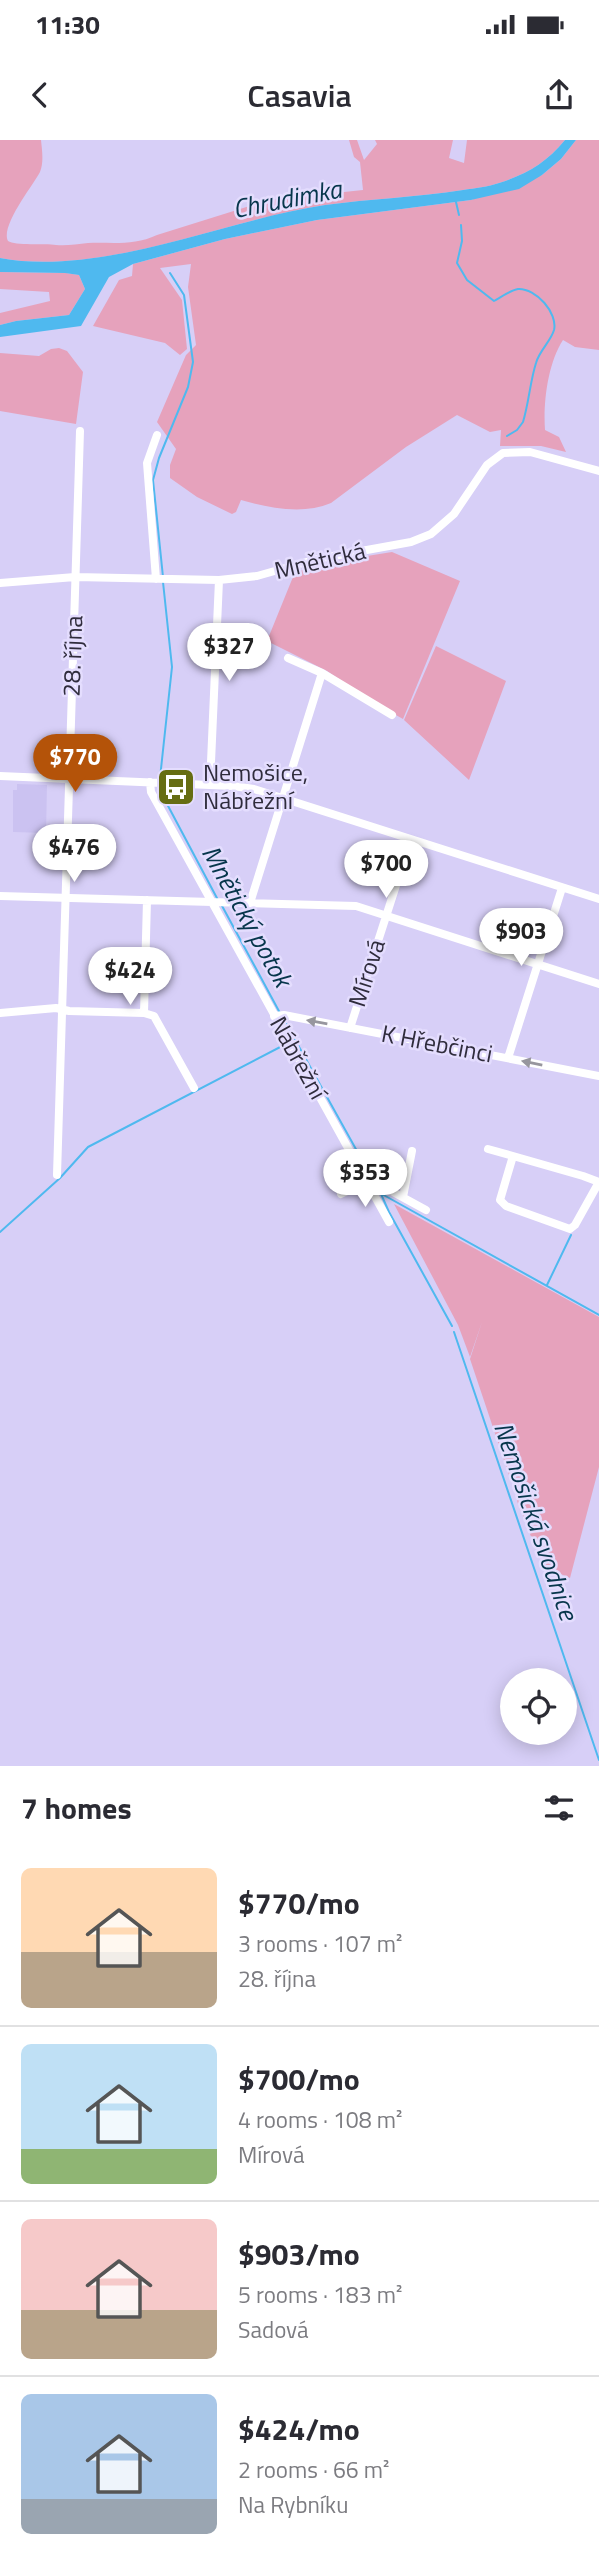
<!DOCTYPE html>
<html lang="en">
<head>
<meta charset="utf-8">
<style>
	body { margin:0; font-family:"Titillium Web",sans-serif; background:#f2f2f3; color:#2b2b33; height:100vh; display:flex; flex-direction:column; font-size:26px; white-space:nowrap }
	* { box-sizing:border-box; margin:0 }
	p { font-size:23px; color:#7c7c81 }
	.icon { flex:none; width:38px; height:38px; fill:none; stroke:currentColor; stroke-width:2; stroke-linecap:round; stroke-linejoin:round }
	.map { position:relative; height:1626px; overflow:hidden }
	.panel { display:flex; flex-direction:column; background:#fff; flex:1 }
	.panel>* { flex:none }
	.tools { position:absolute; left:500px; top:1528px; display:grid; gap:14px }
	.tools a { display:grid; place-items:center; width:77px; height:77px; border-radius:50%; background:#fff; box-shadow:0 4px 18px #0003; font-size:35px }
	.price { position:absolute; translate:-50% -60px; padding:0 16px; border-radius:24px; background:#fff; color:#222; font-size:23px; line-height:46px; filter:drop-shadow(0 2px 4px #0008) }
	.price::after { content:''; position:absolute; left:50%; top:42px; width:21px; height:16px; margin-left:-10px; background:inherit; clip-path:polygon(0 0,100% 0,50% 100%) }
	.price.active { background:#b45309; color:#fff }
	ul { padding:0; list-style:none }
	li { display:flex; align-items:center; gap:21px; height:175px; padding:0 21px }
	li+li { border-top:2px solid #e1e1e2 }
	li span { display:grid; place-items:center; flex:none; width:196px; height:140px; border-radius:10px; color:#555 }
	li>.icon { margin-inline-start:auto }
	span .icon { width:84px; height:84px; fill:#fffc; stroke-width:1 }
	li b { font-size:30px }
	h2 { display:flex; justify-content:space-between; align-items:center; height:84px; padding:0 21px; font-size:30px }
	.status { display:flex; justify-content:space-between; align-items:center; height:49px; padding:0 35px; background:#fff; direction:ltr }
	.status svg { height:19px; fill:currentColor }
	header { display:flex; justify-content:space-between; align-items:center; height:91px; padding:0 21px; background:#fff; font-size:32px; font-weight:600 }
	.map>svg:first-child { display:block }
	.built { fill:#cbc2f1 }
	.green { fill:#e6a2bc }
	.water { fill:#4fb9ef }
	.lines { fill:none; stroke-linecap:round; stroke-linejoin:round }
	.stream { stroke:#4fb9ef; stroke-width:2 }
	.minor { stroke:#fff; stroke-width:8 }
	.oneway { fill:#97969e }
	.labels { text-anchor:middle; stroke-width:5; stroke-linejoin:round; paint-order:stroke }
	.street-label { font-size:24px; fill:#2f2c3c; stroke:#e4ddfe }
	.poi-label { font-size:24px; fill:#2f2c3c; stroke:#e4ddfe; text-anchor:start }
	.water-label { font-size:26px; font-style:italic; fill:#07364c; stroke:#e4ddfe }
</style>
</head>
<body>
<div class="status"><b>11:30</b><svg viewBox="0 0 49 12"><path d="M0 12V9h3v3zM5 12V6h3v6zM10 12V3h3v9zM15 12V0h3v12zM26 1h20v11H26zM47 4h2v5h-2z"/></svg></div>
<header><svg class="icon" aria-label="back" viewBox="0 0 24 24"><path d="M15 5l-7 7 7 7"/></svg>Casavia<svg class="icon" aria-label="share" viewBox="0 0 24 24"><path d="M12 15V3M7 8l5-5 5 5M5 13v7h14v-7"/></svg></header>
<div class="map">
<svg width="599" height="1626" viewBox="0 0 599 1626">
	<rect width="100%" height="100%" fill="#d7cff7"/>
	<path class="built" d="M 17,644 L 47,645 L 46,693 L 13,692 L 13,650 L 17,650 Z"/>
	<path class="green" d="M 0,0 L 41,0 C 42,10 44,22 40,32 C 34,44 0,86 8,101 C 15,106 45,103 56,105 C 67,106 77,104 88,103 C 113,102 134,106 157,95 L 269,60 L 363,50 L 360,22 L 354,17 L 349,0 L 357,0 L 364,20 L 377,4 L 375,0 L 453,0 L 449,18 L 464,23 L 467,0 L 565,0 C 546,23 527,34 499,43 C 488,47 475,48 463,50 C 417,57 370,59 325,65 C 224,80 102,137 0,118 Z
		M 576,0 L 599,0 L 599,210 L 575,207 L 563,200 C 548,223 543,262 545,290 L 559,297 L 566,312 L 541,306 L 500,306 L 501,290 L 490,292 L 457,275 L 406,307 L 331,363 C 303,375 269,368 241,360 L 236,372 L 232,374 L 197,357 L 170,338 L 170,325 L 176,309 L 157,282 L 186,215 L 196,205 L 188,147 L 191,124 L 160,128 L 182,160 L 187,209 L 180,215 L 165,203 L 93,186 L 119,140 L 132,136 L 133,124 L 225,99 L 317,80 L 471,60 L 542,35 L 561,19 Z
		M 0,132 L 66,133 L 79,135 L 85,149 L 69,175 L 16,181 L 0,185 L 0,173 L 50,161 L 49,152 L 0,149 Z
		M 59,208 L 67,211 L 83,232 L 76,284 L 0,271 L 0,213 L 39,216 L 51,209 Z
		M 392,412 L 460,441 L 403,579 L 371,561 L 327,531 L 267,501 L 295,432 L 342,420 Z
		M 436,506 L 506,541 L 469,640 L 404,580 Z
		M 394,1064 L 599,1177 L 599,1327 L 570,1438 L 542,1426 L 541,1405 L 530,1395 L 532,1389 C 522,1377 513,1359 517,1343 L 511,1341 L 470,1219 L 482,1182 L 470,1217 L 458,1185 Z"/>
	<path class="water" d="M 565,0 L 576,0 L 561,19 L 542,35 L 519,49 L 471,60 L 317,80 L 225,99 L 133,124 L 109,137 L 81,186 L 0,197 L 0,185 L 16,181 L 69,175 L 85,149 L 79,135 L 65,133 L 0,132 L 0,118 C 101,137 224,80 325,65 C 370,59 417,57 463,50 C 475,48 488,47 499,43 C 527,34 546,23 565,0 Z"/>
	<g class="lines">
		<path class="stream" d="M 456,62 L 459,75
			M 461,85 L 462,101 L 457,123 L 467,140 L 494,161 C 501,157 511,150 518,149 C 536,148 558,173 554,190 C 551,201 539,211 536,223 C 530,242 529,262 523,282 L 517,290 L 507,296
			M 163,437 L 153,340 L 159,318 L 188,247 L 193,222 L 184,155 L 170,133
			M 160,638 L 172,527 L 163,442
			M 158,647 L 218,760
			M 221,764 L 280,873
			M 283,878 L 372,1038
			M 377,1046 L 380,1053 L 599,1175
			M 381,1054 L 389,1072 L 452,1186
			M 0,1092 L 60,1038 L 88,1007 L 286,904
			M 547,1145 L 571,1095
			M 454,1192 L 599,1620"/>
		<path class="minor" d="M 156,439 L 147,323 L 157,295
			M 0,443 L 75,437 L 219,440 L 257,436 L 317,419 L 411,402 L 431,394 L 454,374 L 487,325 L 503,313 L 530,312 L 599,331
			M 322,533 L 392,575
			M 0,636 L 233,646 L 254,649 L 599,759
			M 150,642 L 151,652 L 389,1082
			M 210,645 L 219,440
			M 0,756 L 356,766 L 599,844
			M 147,760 L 144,873 L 154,876 L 194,948
			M 250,763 L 322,533 L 288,518
			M 0,873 L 56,868 L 69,871 L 144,873
			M 274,876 L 284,875 L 599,936
			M 350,888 L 411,699
			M 508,918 L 562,748
			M 488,1009 L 513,1016
			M 57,1035 L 80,291
			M 599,1042 L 583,1036 L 513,1016 L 500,1060 L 506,1066 L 570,1089 L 575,1085 L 599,1042
			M 341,1054 L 371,1040 L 426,1070
			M 403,1057 L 412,1011"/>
	</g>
	<defs><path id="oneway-solid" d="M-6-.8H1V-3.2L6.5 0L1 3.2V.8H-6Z" transform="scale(1.75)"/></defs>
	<g class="oneway">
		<use href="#oneway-solid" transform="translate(317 882) rotate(-170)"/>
		<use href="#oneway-solid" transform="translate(532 923) rotate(-169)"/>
	</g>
	<defs>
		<symbol id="bus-square" viewBox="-11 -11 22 22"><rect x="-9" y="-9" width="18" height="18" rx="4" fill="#666d13" stroke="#e4ddfe"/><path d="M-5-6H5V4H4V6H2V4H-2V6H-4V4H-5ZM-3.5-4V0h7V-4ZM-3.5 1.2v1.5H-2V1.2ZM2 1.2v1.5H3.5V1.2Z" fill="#fff"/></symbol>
	</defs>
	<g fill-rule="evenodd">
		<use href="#bus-square" x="154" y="625" width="44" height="44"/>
	</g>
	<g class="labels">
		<g class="street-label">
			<text transform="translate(320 421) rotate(-13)" y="8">Mnětická</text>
			<text transform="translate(73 516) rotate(-88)" y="8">28. října</text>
			<text transform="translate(367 833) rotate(-72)" y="8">Mírová</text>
			<text transform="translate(437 904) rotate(11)" y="8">K Hřebčinci</text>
			<text transform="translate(298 918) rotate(61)" y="8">Nábřežní</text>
		</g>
		<g class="poi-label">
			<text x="203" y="641">Nemošice,<tspan x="203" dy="28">Nábřežní</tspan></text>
		</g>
		<g class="water-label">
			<text transform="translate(287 59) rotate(-11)" y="9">Chrudimka</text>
			<text transform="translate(247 776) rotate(61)" y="9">Mnětický potok</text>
			<text transform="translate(536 1381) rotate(71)" y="9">Nemošická svodnice</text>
		</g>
	</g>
</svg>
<div class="tools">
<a><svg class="icon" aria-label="locate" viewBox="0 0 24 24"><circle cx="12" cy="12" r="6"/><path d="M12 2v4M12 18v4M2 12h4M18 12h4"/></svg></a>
</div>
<b class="price" style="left:229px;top:543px">$327</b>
<b class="price active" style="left:75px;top:654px">$770</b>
<b class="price" style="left:74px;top:744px">$476</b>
<b class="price" style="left:386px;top:760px">$700</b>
<b class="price" style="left:521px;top:828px">$903</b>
<b class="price" style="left:130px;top:867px">$424</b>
<b class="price" style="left:365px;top:1069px">$353</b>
</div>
<section class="panel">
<h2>7 homes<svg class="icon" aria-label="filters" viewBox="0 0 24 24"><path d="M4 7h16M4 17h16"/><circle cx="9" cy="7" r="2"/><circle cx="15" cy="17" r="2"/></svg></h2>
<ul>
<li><span style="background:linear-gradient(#ffd9b3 60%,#b9a48a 0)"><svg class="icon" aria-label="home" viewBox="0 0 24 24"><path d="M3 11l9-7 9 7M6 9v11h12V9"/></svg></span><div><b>$770/mo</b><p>3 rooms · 107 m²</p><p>28. října</p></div></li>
<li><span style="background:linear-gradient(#bfe0f5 75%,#8fb573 0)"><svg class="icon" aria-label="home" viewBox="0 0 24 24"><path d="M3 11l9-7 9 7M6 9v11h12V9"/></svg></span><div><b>$700/mo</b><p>4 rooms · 108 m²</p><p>Mírová</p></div></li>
<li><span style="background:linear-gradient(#f6c9c9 65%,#b9a48a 0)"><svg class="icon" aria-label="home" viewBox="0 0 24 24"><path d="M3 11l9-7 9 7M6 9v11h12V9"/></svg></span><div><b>$903/mo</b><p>5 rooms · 183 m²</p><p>Sadová</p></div></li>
<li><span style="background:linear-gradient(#a9c7e8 75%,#9aa5b1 0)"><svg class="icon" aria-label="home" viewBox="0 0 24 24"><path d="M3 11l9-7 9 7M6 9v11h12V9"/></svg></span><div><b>$424/mo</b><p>2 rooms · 66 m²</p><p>Na Rybníku</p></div></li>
</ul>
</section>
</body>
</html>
